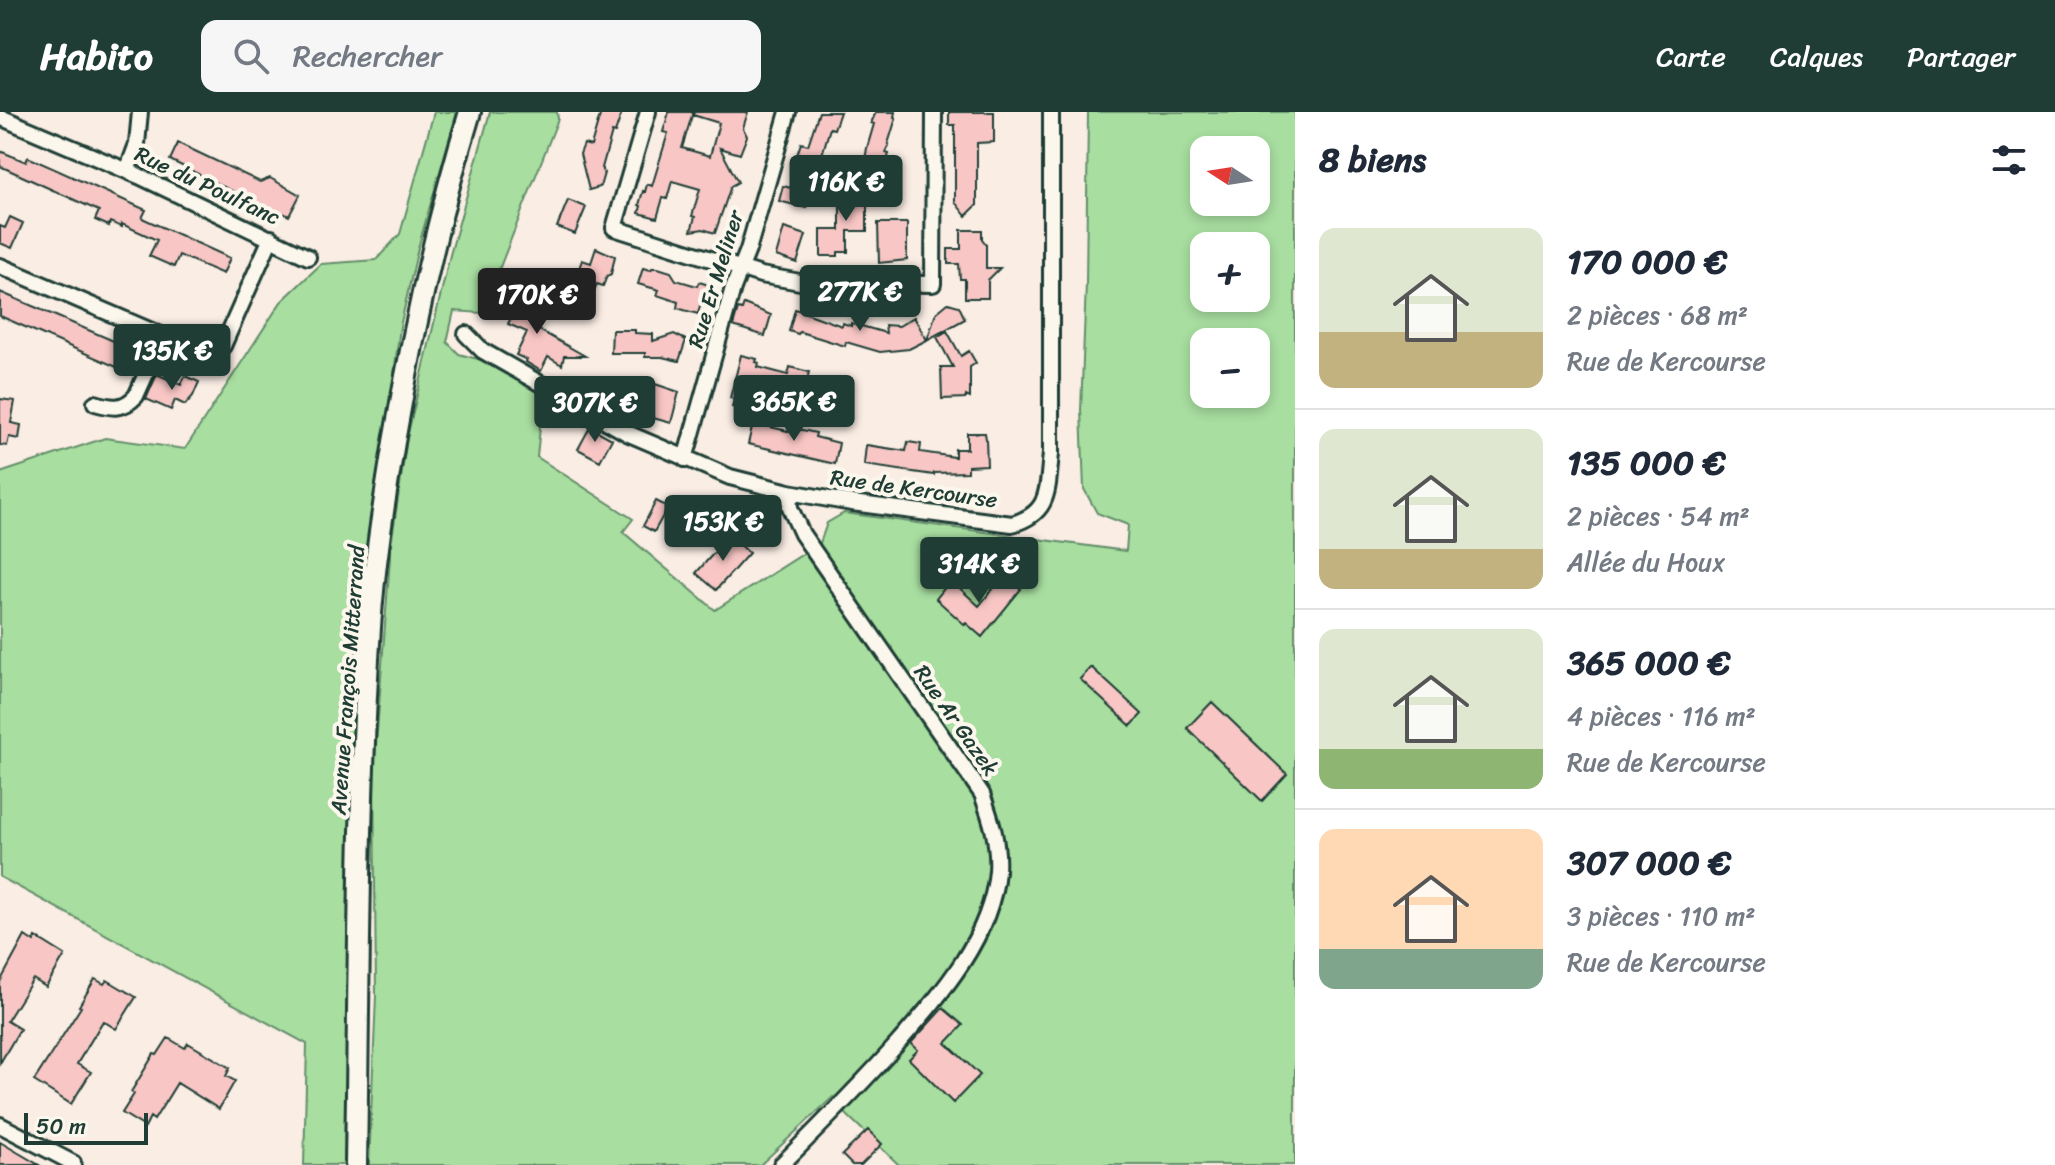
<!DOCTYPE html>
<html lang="fr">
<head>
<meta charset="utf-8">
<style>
	body { margin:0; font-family:Sriracha,sans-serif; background:#f6f6f7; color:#1f2937; height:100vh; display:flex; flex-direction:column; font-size:30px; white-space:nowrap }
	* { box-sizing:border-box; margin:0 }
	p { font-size:26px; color:#747a83 }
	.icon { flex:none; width:44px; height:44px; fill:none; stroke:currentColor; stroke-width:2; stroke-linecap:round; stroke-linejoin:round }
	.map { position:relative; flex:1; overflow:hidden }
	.sheet { display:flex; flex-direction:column; background:#fff; width:760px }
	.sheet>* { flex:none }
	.needle { width:52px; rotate:282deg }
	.controls { position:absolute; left:1190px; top:24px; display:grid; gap:16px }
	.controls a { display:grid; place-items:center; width:80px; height:80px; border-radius:16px; background:#fff; box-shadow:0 4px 12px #0003; font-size:40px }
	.scale { position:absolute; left:24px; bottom:20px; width:124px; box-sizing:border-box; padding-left:8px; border:4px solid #1f3d34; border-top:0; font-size:22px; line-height:28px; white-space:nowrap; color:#1f3d34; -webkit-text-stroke:6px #fbf7ec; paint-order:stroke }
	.price { position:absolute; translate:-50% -68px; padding:0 18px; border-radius:8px; background:#1f3d34; color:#fff; font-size:26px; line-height:52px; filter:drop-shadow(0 2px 4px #0008) }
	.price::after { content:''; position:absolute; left:50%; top:48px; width:24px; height:18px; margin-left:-12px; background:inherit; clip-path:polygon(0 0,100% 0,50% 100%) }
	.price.selected { background:#222; color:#fff }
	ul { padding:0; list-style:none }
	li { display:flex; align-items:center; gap:24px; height:200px; padding:0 24px }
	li+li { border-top:2px solid #e0e1e3 }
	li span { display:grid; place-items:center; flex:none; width:224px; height:160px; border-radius:16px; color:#555 }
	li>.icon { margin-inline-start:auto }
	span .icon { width:96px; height:96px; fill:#fffc; stroke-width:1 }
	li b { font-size:34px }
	h2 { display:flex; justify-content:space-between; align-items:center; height:96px; padding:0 24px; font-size:34px }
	header { display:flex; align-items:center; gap:48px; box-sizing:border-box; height:112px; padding:0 40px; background:#1f3d34; color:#fff }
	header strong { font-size:38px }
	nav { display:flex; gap:44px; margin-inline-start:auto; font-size:28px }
	.search { width:560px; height:72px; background:#f6f6f7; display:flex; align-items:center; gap:20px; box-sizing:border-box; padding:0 28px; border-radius:16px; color:#747a83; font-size:30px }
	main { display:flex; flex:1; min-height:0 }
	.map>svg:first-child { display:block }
	.green { fill:#a8dea0; stroke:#648e6a; stroke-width:2; fill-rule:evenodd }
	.building { fill:#f8c7c5; stroke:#1f3d34; stroke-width:2 }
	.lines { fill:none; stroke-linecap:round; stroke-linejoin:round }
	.minor-casing { stroke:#1f3d34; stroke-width:20 }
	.secondary-casing { stroke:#1f3d34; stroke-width:26 }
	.minor { stroke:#fbf7ec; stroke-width:14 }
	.secondary { stroke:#fbf7ec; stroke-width:20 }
	.labels { text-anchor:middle; stroke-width:8; stroke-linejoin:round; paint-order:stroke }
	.street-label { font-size:22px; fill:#1f3d34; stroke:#fbf7ec }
</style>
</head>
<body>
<header>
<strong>Habito</strong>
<div class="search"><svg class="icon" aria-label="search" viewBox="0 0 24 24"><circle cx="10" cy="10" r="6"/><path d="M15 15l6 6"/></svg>Rechercher</div>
<nav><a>Carte</a><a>Calques</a><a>Partager</a></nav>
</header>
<main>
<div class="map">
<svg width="1295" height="1053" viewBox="0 0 1295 1053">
	<rect width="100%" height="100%" fill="#faede4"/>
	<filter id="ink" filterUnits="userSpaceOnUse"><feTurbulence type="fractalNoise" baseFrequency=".0125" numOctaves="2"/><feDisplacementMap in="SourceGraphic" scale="16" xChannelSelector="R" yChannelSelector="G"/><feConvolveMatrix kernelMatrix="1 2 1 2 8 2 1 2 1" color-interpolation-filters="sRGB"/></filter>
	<g filter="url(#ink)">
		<path class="green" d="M 434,0 L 457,0 L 418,136 L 400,215 L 359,535 L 353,617 L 344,1053 L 304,1053 L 307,932 L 0,765 L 0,361 L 105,326 L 185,337 L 281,190 L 321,152 L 376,148 L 400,122 Z
			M 490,0 L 557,0 L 558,7 L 482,201 L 454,199 L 447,230 L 459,242 L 545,265 L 537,345 L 633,407 L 623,420 L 715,498 L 820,431 L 827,411 L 844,401 L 1126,439 L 1128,413 L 1097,401 L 1084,377 L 1081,298 L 1086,172 L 1088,0 L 1295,0 L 1295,1053 L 899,1053 L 844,1000 L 833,985 L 760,1053 L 369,1053 L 376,884 L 374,660 L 391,433 L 407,326 L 450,143 ZM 1204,38 L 1256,38 L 1256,90 L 1204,90 ZM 1204,134 L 1256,134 L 1256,186 L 1204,186 ZM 1204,230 L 1256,230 L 1256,282 L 1204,282 Z"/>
		<path class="building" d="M 601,0 L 622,0 L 615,21 L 612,20 L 602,56 L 604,61 L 600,75 L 589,78 L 580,42 L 584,32 L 591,34 Z
			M 669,0 L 693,0 L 682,36 L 710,44 L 719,11 L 693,3 L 694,0 L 748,0 L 743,16 L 747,24 L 740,42 L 720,36 L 738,70 L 731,74 L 715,121 L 703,117 L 691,119 L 695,105 L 692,104 L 700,77 L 672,69 L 667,87 L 663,86 L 657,106 L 639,101 L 641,94 L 639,93 L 643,79 L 645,80 L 647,72 L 652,74 L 668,21 L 663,20 Z
			M 819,0 L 840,0 L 834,17 L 830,16 L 806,96 L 779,89 L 783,74 L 791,76 L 796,52 L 794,52 L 801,31 L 808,33 Z
			M 876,0 L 895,0 L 894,5 L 896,6 L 888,32 L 889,32 L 886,41 L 889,42 L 882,65 L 863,60 L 867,36 L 874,12 L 871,11 Z
			M 949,0 L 994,0 L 994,30 L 977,31 L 977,93 L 966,104 L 955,90 L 955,13 L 949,13 Z
			M 178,31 L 260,70 L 270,66 L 300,83 L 289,104 L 279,99 L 278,102 L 170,48 Z
			M 0,39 L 26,50 L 28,45 L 146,98 L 142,106 L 230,146 L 223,162 L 179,143 L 174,155 L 149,144 L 157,128 L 122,112 L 122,115 L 110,110 L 109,114 L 95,108 L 99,99 L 0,54 Z
			M 853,76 L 867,76 L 867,119 L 848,119 L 848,140 L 838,140 L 838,144 L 821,144 L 821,118 L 840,118 L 840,84 L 853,82 Z
			M 568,88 L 586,95 L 575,122 L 557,115 Z
			M 10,105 L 23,111 L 12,136 L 0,131 L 0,114 L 5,116 Z
			M 878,111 L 907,111 L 907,148 L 879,151 Z
			M 784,116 L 806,123 L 797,151 L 776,144 Z
			M 961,118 L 982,118 L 982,127 L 986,132 L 986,156 L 1000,156 L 988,168 L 988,186 L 965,186 L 965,167 L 960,167 L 959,152 L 948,152 L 948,137 L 961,137 Z
			M 596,136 L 615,144 L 611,162 L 607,164 L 603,174 L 597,172 L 594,178 L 574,171 L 582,148 L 591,151 Z
			M 643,156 L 651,158 L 652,156 L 658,156 L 671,160 L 676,168 L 697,174 L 699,170 L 712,174 L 706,191 L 701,190 L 698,202 L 677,196 L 678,190 L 657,183 L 659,178 L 638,172 Z
			M 0,180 L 137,239 L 128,260 L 0,204 Z
			M 522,181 L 545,192 L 534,215 L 585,244 L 564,244 L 562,253 L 548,245 L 541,259 L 526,250 L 527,248 L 516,243 L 527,220 L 508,212 Z
			M 948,191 L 959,194 L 965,207 L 927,228 L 936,201 Z
			M 744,192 L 771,203 L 765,224 L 733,214 L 738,197 L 742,198 Z
			M 795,197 L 842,214 L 843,211 L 851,214 L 851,211 L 886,221 L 885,213 L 899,214 L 914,205 L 927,228 L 909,237 L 880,240 L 846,230 L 845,234 L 800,220 L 798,222 L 789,219 Z
			M 612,218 L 635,218 L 635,221 L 653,222 L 653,229 L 674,222 L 686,228 L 679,249 L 662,245 L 645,245 L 645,241 L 611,241 Z
			M 947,219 L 961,244 L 969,239 L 976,251 L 970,255 L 970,286 L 966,284 L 966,286 L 942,287 L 941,255 L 953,255 L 937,225 Z
			M 741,243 L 757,247 L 756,250 L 759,251 L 758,255 L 788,263 L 790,255 L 809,260 L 801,292 L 781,287 L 783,280 L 753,272 L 746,299 L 732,295 L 734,287 L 730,286 Z
			M 157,262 L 181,273 L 185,264 L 199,270 L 193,284 L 185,293 L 175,288 L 171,298 L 146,287 Z
			M 655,272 L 679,280 L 671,311 L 646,304 Z
			M 0,287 L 15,289 L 11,311 L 21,313 L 19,327 L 9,325 L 7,334 L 0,333 Z
			M 753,311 L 792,320 L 793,316 L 807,319 L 816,321 L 815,325 L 839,331 L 835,352 L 748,332 Z
			M 590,315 L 612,327 L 600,349 L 578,337 Z
			M 967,321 L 985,321 L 986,327 L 987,353 L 968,354 L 968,360 L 934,361 L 934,363 L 864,353 L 866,333 L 906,339 L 908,330 L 921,332 L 920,340 L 955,345 L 955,337 L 967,337 Z
			M 656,389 L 668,395 L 654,420 L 643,414 Z
			M 730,423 L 749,441 L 716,478 L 696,461 Z
			M 1003,464 L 1021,477 L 982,525 L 966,511 L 965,513 L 936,487 L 951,468 L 979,494 Z
			M 1091,555 L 1142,602 L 1131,614 L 1080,567 Z
			M 1212,590 L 1287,662 L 1262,689 L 1187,616 Z
			M 25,824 L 34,830 L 36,825 L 65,843 L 46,875 L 33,867 L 7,909 L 20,917 L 0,951 L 0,870 Z
			M 95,867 L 104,872 L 107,868 L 136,885 L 116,917 L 103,909 L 77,952 L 91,960 L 71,992 L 34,969 L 81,895 L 79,894 Z
			M 943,896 L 963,913 L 946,931 L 980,963 L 953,991 L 909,947 L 918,938 L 911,931 Z
			M 168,926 L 185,936 L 188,931 L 230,956 L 226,964 L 235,969 L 219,997 L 177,971 L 154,1008 L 150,1005 L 145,1015 L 122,1001 L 134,982 L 131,980 L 154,942 L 157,943 Z
			M 868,1018 L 882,1032 L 861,1053 L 852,1053 L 842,1043 Z
			M 0,1030 L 39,1053 L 0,1053 Z"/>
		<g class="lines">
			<defs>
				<path id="minor" d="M 648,0 L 614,116 L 761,163 L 800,170 L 933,172 L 934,0
					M 0,5 L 139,64 L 308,145
					M 127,59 L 137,32 L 140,0
					M 0,154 L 163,224 L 186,236 L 211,242 L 223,234 L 271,126
					M 466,222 L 483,239 L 627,321 L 730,365 L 789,380 L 852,391 L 1012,412 C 1051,401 1047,377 1051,342 L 1051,0
					M 95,291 C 112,296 123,298 136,284 L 163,224
					M 685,347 L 733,176 L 748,138 L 788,0
					M 0,1013 L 73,1051 L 73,1053
					M 781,1053 C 821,1013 861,973 899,930 C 941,882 991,826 997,759 C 999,731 991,707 982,682 L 802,422 L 790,396 L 789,380"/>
				<path id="secondary" d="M 356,1053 C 359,874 358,694 370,515 C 374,453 384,391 394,330 C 413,219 437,108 470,0"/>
			</defs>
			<use href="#minor" class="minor-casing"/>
			<use href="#secondary" class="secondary-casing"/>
			<use href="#minor" class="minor"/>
			<use href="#secondary" class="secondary"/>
		</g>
	</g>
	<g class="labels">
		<g class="street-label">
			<text transform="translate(208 73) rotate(25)" y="8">Rue du Poulfanc</text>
			<text transform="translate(715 167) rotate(-73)" y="8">Rue Er Meliner</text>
			<text transform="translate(914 376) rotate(8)" y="8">Rue de Kercourse</text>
			<text transform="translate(347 568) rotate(-86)" y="8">Avenue François Mitterrand</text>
			<text transform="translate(957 608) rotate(55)" y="8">Rue Ar Gazek</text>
		</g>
	</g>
</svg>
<div class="controls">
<a><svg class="needle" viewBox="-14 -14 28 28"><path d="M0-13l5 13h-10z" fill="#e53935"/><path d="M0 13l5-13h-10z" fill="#747a83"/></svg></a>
<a>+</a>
<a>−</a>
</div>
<div class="scale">50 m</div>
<b class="price" style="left:846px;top:111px">116K €</b>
<b class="price" style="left:860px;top:221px">277K €</b>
<b class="price selected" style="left:537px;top:224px">170K €</b>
<b class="price" style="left:172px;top:280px">135K €</b>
<b class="price" style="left:794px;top:331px">365K €</b>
<b class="price" style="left:595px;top:332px">307K €</b>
<b class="price" style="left:723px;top:451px">153K €</b>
<b class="price" style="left:979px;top:493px">314K €</b>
</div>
<section class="sheet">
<h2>8 biens<svg class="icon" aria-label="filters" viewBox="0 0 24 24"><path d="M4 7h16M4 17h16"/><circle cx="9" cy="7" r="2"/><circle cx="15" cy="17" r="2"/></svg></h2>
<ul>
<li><span style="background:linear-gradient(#dfe7d0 65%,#c2b280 0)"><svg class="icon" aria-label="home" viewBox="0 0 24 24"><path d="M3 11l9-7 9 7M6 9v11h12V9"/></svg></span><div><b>170 000 €</b><p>2 pièces · 68 m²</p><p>Rue de Kercourse</p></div></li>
<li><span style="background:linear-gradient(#dfe7d0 75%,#c2b280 0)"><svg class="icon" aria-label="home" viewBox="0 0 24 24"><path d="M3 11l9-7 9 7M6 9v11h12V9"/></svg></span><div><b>135 000 €</b><p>2 pièces · 54 m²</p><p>Allée du Houx</p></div></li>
<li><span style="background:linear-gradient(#dfe7d0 75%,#8fb573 0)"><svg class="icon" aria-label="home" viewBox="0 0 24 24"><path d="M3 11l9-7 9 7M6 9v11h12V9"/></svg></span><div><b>365 000 €</b><p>4 pièces · 116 m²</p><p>Rue de Kercourse</p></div></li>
<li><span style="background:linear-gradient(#ffd9b3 75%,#7fa58c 0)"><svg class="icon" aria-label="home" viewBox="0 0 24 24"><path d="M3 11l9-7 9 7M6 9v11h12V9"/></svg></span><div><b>307 000 €</b><p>3 pièces · 110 m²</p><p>Rue de Kercourse</p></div></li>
</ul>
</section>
</main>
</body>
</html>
